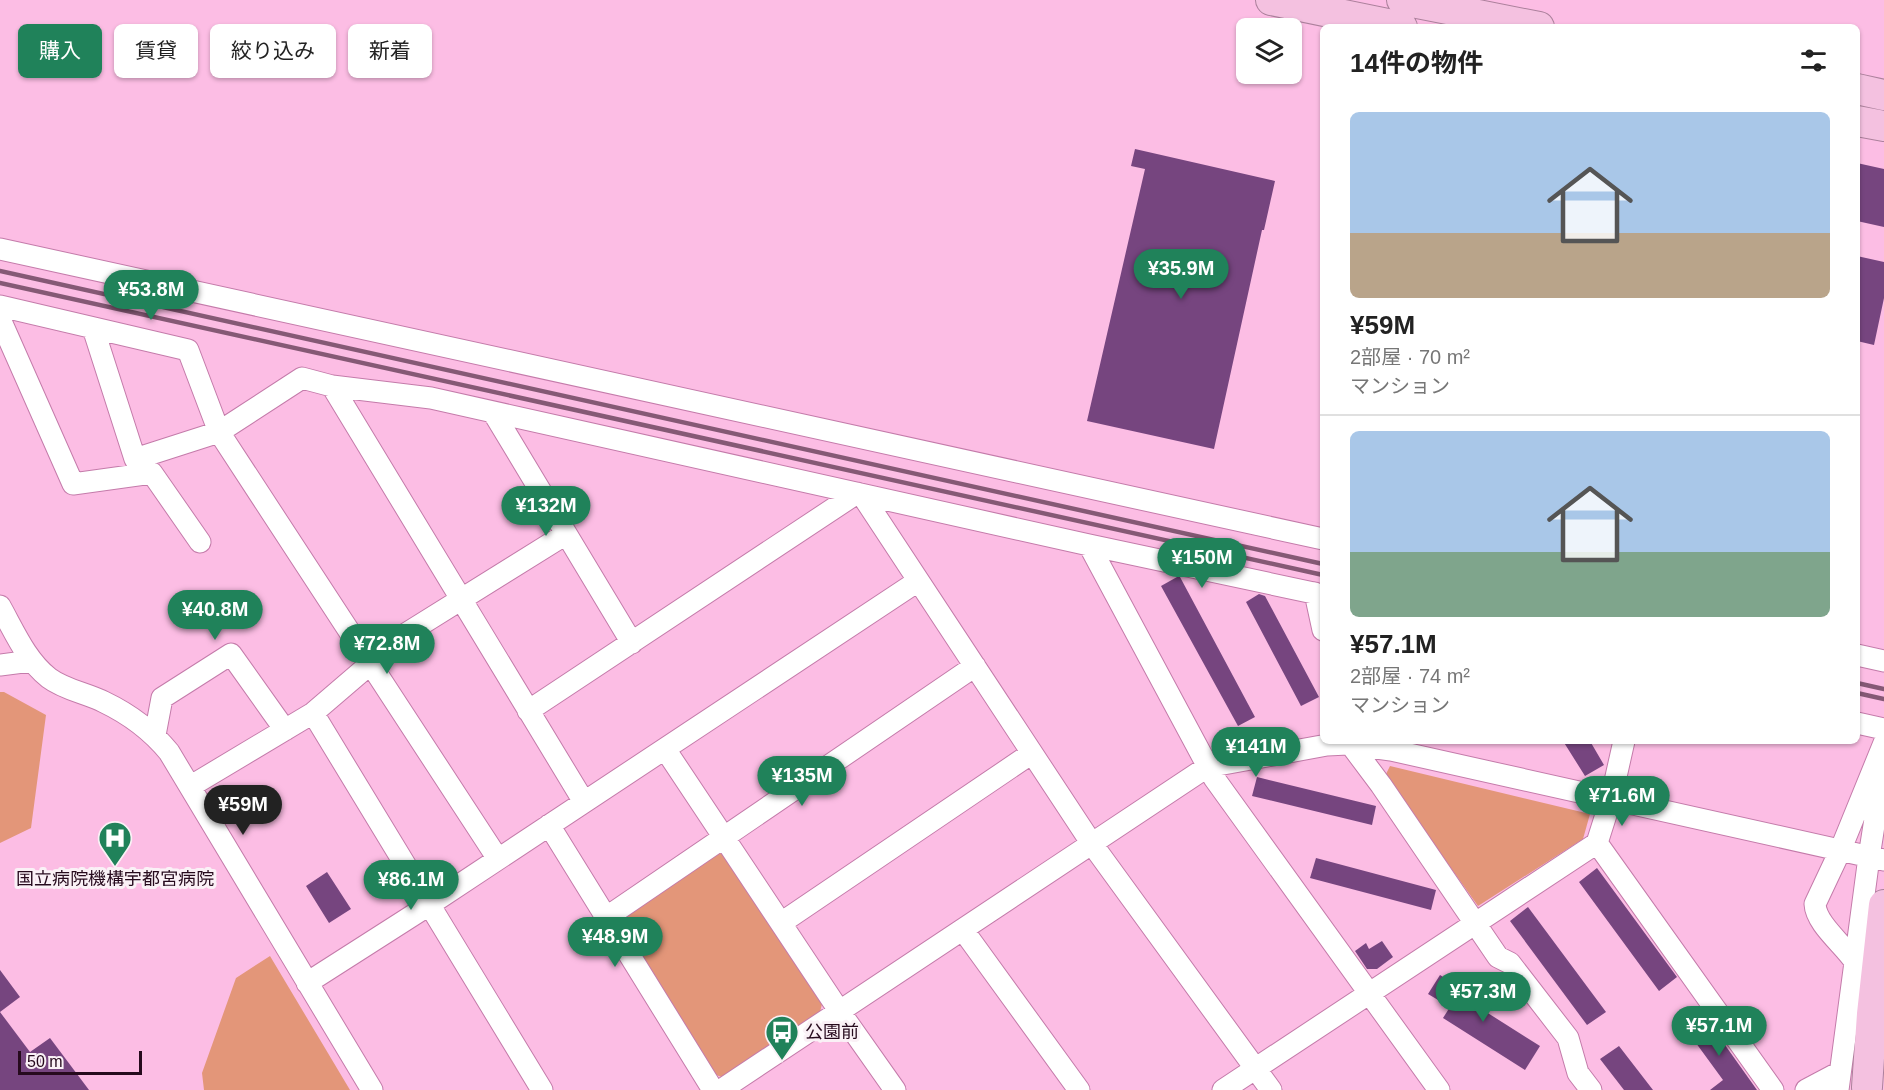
<!DOCTYPE html>
<html lang="ja">
<head>
<meta charset="utf-8">
<style>
	body { margin:0; font-family:Arial,"Noto Sans JP",sans-serif; background:#f6f6f6; color:#222; height:100vh; display:flex; flex-direction:column; font-size:22px; white-space:nowrap }
	* { box-sizing:border-box; margin:0 }
	p { font-size:20px; color:#767676 }
	.icon { flex:none; width:33px; height:33px; fill:none; stroke:currentColor; stroke-width:2; stroke-linecap:round; stroke-linejoin:round }
	.map { position:relative; flex:1; overflow:hidden }
	.panel { position:absolute; left:1320px; top:24px; width:540px; height:720px; display:flex; flex-direction:column; background:#fff; border-radius:9px; box-shadow:0 2px 4px #0004 }
	.panel>* { flex:none }
	.banner { position:absolute; left:18px; top:24px; width:570px; height:54px; display:flex; gap:12px }
	.tools { position:absolute; left:1236px; top:18px; display:grid; gap:12px }
	.tools a { display:grid; place-items:center; width:66px; height:66px; border-radius:9px; background:#fff; box-shadow:0 2px 4px #0004; font-size:30px }
	.scale { position:absolute; left:18px; bottom:15px; width:124px; box-sizing:border-box; padding-left:6px; border:3px solid #260a1d; border-top:0; font-size:16px; line-height:21px; white-space:nowrap; color:#260a1d; -webkit-text-stroke:4px #faf1f6; paint-order:stroke }
	.price { position:absolute; translate:-50% -51px; padding:0 14px; border-radius:21px; background:#20825a; color:#fff; font-size:20px; line-height:39px; filter:drop-shadow(0 2px 3px #0008) }
	.price::after { content:''; position:absolute; left:50%; top:36px; width:18px; height:14px; margin-left:-9px; background:inherit; clip-path:polygon(0 0,100% 0,50% 100%) }
	.price.current { background:#222; color:#fff }
	ul { padding:0; list-style:none }
	li { display:grid; align-content:center; gap:12px; height:318px; padding:0 30px }
	li+li { border-top:2px solid #e0e0e0 }
	li span { display:grid; place-items:center; height:186px; border-radius:9px; color:#555 }
	li>.icon { margin-inline-start:auto }
	span .icon { width:108px; height:108px; fill:#fffc; stroke-width:1 }
	li b { font-size:26px }
	h2 { display:flex; justify-content:space-between; align-items:center; height:72px; padding:0 30px; font-size:26px }
	.chip { padding:0 21px; border-radius:9px; background:#fff; box-shadow:0 2px 4px #0004; font-size:21px; line-height:54px }
	.chip.current { background:#20825a; color:#fff }
	.map>svg:first-child { display:block }
	.green { fill:#e39679 }
	.building { fill:#76457f }
	.lines { fill:none; stroke-linecap:round; stroke-linejoin:round }
	.minor-casing { stroke:#c47baa; stroke-width:23 }
	.highway-casing { stroke:#ac819c; stroke-width:32 }
	.minor { stroke:#fff; stroke-width:21 }
	.highway { stroke:#f4c1e0; stroke-width:30 }
	.rail { stroke:#855975; stroke-width:4.5 }
	.labels { text-anchor:middle; stroke-width:6; stroke-linejoin:round; paint-order:stroke }
	.poi-label { font-size:18px; fill:#260a1d; stroke:#faf1f6 }
</style>
</head>
<body>
<div class="map">
<svg width="1884" height="1090" viewBox="0 0 1884 1090">
	<rect width="100%" height="100%" fill="#fcbde4"/>
	<path class="green" d="M 0,692 L 4,692 L 46,715 L 31,828 L 0,843 Z
		M 1390,766 L 1590,814 L 1583,839 L 1478,906 L 1385,776 Z
		M 716,852 L 727,855 L 823,1000 L 820,1012 L 724,1078 L 711,1073 L 622,926 L 626,914 Z
		M 270,956 L 350,1090 L 204,1090 L 202,1073 L 236,978 Z"/>
	<path class="building" d="M 1135,149 L 1275,181 L 1264,230 L 1262,230 L 1214,449 L 1087,421 L 1145,169 L 1131,166 Z
		M 1857,163 L 1884,169 L 1884,227 L 1857,221 Z
		M 1857,256 L 1884,262 L 1884,298 L 1874,345 L 1857,341 Z
		M 1177,577 L 1180,577 L 1255,717 L 1238,726 L 1161,586 Z
		M 1259,594 L 1265,596 L 1319,697 L 1301,706 L 1246,602 Z
		M 1563,741 L 1590,741 L 1604,765 L 1585,776 Z
		M 1257,777 L 1376,806 L 1372,825 L 1252,796 Z
		M 1316,858 L 1436,890 L 1431,910 L 1310,878 Z
		M 1597,868 L 1677,977 L 1659,991 L 1579,882 Z
		M 327,872 L 351,909 L 329,923 L 306,886 Z
		M 1528,907 L 1606,1012 L 1587,1025 L 1510,921 Z
		M 1382,941 L 1393,957 L 1377,969 L 1367,969 L 1355,951 L 1366,943 L 1369,949 Z
		M 0,970 L 20,997 L 0,1012 Z
		M 1440,975 L 1488,1004 L 1483,1010 L 1540,1046 L 1525,1070 L 1443,1018 L 1450,1007 L 1428,994 Z
		M 0,1012 L 30,1052 L 50,1038 L 89,1090 L 0,1090 Z
		M 1703,1014 L 1720,1038 L 1757,1090 L 1710,1090 L 1723,1080 L 1685,1028 Z
		M 1619,1046 L 1653,1090 L 1624,1090 L 1600,1059 Z"/>
	<g class="lines">
		<defs>
			<path id="minor" d="M 0,249 L 1323,539
				M 0,306 L 188,350 L 219,432 L 498,859
				M 0,319 L 73,484 L 152,473 L 200,542
				M 93,328 L 135,459 L 219,432 L 302,378 L 332,386 L 431,398 L 1089,545 L 1323,595
				M 332,386 L 584,802
				M 493,412 L 632,643
				M 857,493 L 862,495 L 1092,844 L 1271,1090
				M 1089,545 L 1214,778 L 1439,1090
				M 1315,593 L 1323,630
				M 0,606 C 14,631 26,660 49,678 C 65,690 86,693 104,702 C 129,714 151,730 169,752 L 372,1090
				M 1857,655 L 1884,661
				M 0,665 L 31,661
				M 528,711 L 857,493
				M 313,713 L 542,1090
				M 1857,723 L 1884,729
				M 155,735 L 162,698 L 231,654 L 285,730
				M 1348,741 L 1381,785 L 1498,957 L 1510,963 L 1568,1038 L 1578,1073 L 1591,1090
				M 665,749 L 840,1012 L 895,1090
				M 191,786 L 313,713 L 404,635 L 566,534
				M 549,825 L 713,1090
				M 1597,843 L 1773,1090
				M 607,917 L 975,666
				M 781,923 L 1032,753
				M 963,930 L 1079,1090
				M 1855,962 C 1843,944 1816,924 1815,904 L 1840,851 L 1884,743
				M 307,983 L 429,905 L 918,581
				M 721,1090 L 1207,767 L 1327,745 L 1348,744 L 1391,750 L 1884,860
				M 1223,1090 L 1597,843 L 1611,799 L 1624,741
				M 1806,1090 L 1840,1072
				M 1838,1090 L 1869,857 L 1884,762"/>
			<path id="highway" d="M 1271,0 L 1402,27
				M 1402,0 L 1539,27
				M 1857,89 L 1884,95
				M 1857,121 L 1884,126
				M 1867,1087 L 1872,1014 L 1884,905"/>
		</defs>
		<use href="#minor" class="minor-casing"/>
		<use href="#highway" class="highway-casing"/>
		<use href="#minor" class="minor"/>
		<use href="#highway" class="highway"/>
		<path class="rail" d="M 0,271 L 1323,564
			M 0,283 L 1323,575
			M 1857,683 L 1884,689
			M 1857,693 L 1884,699"/>
	</g>
	<defs>
		<symbol id="hospital-pin" viewBox="-11 -11 22 30"><path d="M0 17L-7.5 6A9.5 9.5 0 1 1 7.5 6Z" fill="#20825a" stroke="#faf1f6"/><path d="M-5-5h3v3.5h4V-5h3V5h-3V1.5h-4V5h-3Z" fill="#fff"/></symbol>
		<symbol id="bus-pin" viewBox="-11 -11 22 30"><path d="M0 17L-7.5 6A9.5 9.5 0 1 1 7.5 6Z" fill="#20825a" stroke="#faf1f6"/><path d="M-5-6H5V4H4V6H2V4H-2V6H-4V4H-5ZM-3.5-4V0h7V-4ZM-3.5 1.2v1.5H-2V1.2ZM2 1.2v1.5H3.5V1.2Z" fill="#fff"/></symbol>
	</defs>
	<g fill-rule="evenodd">
		<use href="#hospital-pin" x="96" y="819" width="38" height="52"/>
		<use href="#bus-pin" x="763" y="1013" width="38" height="52"/>
	</g>
	<g class="labels">
		<g class="poi-label">
			<text x="115" y="885">国立病院機構宇都宮病院</text>
			<text x="805" y="1038" text-anchor="start">公園前</text>
		</g>
	</g>
</svg>
<div class="tools">
<a><svg class="icon" aria-label="layers" viewBox="0 0 24 24"><path d="M12 4l9 5-9 5-9-5zM3 14l9 5 9-5"/></svg></a>
</div>
<div class="scale">50 m</div>
<b class="price" style="left:1181px;top:300px">¥35.9M</b>
<b class="price" style="left:151px;top:321px">¥53.8M</b>
<b class="price" style="left:546px;top:537px">¥132M</b>
<b class="price" style="left:1202px;top:589px">¥150M</b>
<b class="price" style="left:215px;top:641px">¥40.8M</b>
<b class="price" style="left:387px;top:675px">¥72.8M</b>
<b class="price" style="left:1256px;top:778px">¥141M</b>
<b class="price" style="left:802px;top:807px">¥135M</b>
<b class="price" style="left:1622px;top:827px">¥71.6M</b>
<b class="price current" style="left:243px;top:836px">¥59M</b>
<b class="price" style="left:411px;top:911px">¥86.1M</b>
<b class="price" style="left:615px;top:968px">¥48.9M</b>
<b class="price" style="left:1483px;top:1023px">¥57.3M</b>
<b class="price" style="left:1719px;top:1057px">¥57.1M</b>
<div class="banner">
<a class="chip current">購入</a>
<a class="chip">賃貸</a>
<a class="chip">絞り込み</a>
<a class="chip">新着</a>
</div>
<section class="panel">
<h2>14件の物件<svg class="icon" aria-label="filters" viewBox="0 0 24 24"><path d="M4 7h16M4 17h16"/><circle cx="9" cy="7" r="2"/><circle cx="15" cy="17" r="2"/></svg></h2>
<ul>
<li><span style="background:linear-gradient(#a9c7e8 65%,#b9a48a 0)"><svg class="icon" aria-label="home" viewBox="0 0 24 24"><path d="M3 11l9-7 9 7M6 9v11h12V9"/></svg></span><div><b>¥59M</b><p>2部屋 · 70 m²</p><p>マンション</p></div></li>
<li><span style="background:linear-gradient(#a9c7e8 65%,#7fa58c 0)"><svg class="icon" aria-label="home" viewBox="0 0 24 24"><path d="M3 11l9-7 9 7M6 9v11h12V9"/></svg></span><div><b>¥57.1M</b><p>2部屋 · 74 m²</p><p>マンション</p></div></li>
</ul>
</section>
</div>
</body>
</html>
